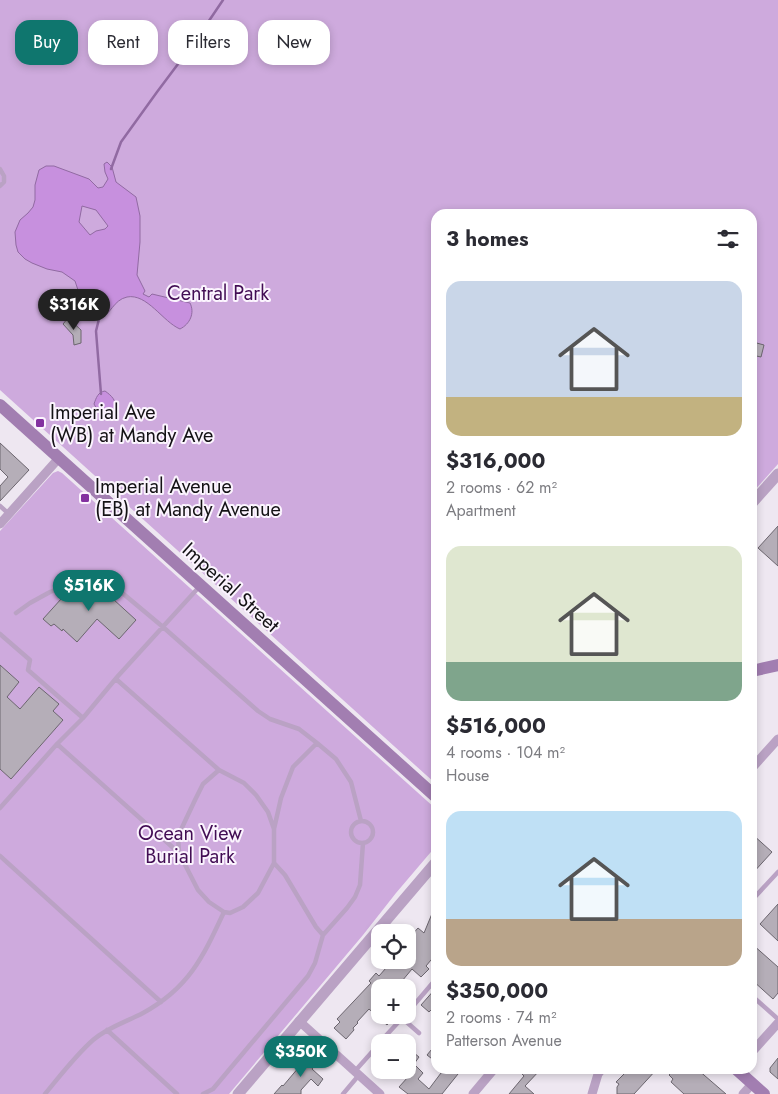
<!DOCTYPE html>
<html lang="en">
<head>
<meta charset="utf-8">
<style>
	body { margin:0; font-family:Jost,sans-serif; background:#f7f7f7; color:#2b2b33; height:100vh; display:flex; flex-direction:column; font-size:19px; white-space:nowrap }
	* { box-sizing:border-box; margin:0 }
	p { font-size:16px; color:#7c7c81 }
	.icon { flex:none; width:28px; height:28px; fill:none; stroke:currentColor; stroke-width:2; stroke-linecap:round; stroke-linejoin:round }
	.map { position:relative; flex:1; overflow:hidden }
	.sheet { position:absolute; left:431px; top:209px; width:326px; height:865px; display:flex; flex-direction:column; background:#fff; border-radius:15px; box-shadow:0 2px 8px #0003 }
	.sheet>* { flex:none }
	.hud { position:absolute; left:15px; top:20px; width:341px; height:45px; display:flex; gap:10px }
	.fabs { position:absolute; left:371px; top:924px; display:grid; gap:10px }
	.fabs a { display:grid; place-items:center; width:45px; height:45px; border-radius:10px; background:#fff; box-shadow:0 2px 8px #0003; font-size:25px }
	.price { position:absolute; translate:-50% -42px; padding:0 11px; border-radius:18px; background:#0f766e; color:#fff; font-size:16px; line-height:32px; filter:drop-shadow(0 1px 2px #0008) }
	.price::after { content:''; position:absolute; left:50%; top:30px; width:15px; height:11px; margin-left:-8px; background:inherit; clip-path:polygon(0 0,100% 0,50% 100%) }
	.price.active { background:#222; color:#fff }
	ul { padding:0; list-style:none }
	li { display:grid; align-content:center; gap:10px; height:265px; padding:0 15px }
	li span { display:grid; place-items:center; height:155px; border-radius:15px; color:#555 }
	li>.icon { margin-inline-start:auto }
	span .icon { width:90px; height:90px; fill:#fffc; stroke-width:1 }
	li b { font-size:21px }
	h2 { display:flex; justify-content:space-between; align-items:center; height:60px; padding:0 15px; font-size:21px }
	.chip { padding:0 18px; border-radius:15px; background:#fff; box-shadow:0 2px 8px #0003; font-size:18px; line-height:45px }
	.chip.active { background:#0f766e; color:#fff }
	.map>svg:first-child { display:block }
	.green { fill:#ceaadd }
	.water { fill:#c790de; stroke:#916aa2; fill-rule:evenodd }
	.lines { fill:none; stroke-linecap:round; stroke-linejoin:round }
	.stream { stroke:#916aa2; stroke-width:2.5 }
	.building { fill:#b5aeb8; stroke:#6c666f }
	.service { stroke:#baa2c4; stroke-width:4.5 }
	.minor { stroke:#baa2c4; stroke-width:9 }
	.tertiary { stroke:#baa2c4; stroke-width:11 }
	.secondary { stroke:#a27eb1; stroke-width:12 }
	.poi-dot { fill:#8331a0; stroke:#fbf4fe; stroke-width:2 }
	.labels { text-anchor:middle; stroke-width:4; stroke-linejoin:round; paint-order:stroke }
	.park-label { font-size:20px; fill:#420d54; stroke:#fbf4fe }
	.poi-label { font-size:20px; fill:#141215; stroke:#fbf4fe; text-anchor:start }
	.street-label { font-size:20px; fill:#141215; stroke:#fbf4fe }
</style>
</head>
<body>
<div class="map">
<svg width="778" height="1094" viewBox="0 0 778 1094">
	<rect width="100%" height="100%" fill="#eee7f1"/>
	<path class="green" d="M 0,0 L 778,0 L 778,464 L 753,492 L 752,214 L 436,214 L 436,784 L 0,390 Z
		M 58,471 L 62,473 L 436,809 L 436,846 L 396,893 L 363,935 L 229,1094 L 0,1094 L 0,531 L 53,473 Z"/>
	<path class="water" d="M 107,162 L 112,167 L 116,182 L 136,197 L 140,216 L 140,242 L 137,275 L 145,291 L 143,294 L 149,297 L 152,294 L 190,303 C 195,313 190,324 180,329 C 163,322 147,293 127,297 C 113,300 111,315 99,319 L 89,313 L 82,302 L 75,281 L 62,272 L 47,269 L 32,263 L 25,259 L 18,252 L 16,245 L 15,232 L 20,220 L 28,213 L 33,207 L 35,200 L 35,185 L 39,170 L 46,166 L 54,166 L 89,179 L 98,188 L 103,187 L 108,179 L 105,172 L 104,164 ZM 82,206 L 96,210 L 108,226 L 105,229 L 96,231 L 90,235 L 79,222 Z
		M 105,391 C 112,396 116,400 116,409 L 113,412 C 103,414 99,414 94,404 C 96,398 98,392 105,391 Z"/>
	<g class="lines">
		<path class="stream" d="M 111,169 L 121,142 L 157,92 L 196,40 L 223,0
			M 100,315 L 96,331 L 101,394"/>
	</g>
	<path class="building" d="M 68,318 L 81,330 L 81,343 L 74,345 L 73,335 L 63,324 Z
		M 753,342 L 764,345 L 761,357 L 752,355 Z
		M 0,443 L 29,470 L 0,501 L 0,486 L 8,477 L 0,469 Z
		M 778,526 L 778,566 L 758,548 Z
		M 92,580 L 100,587 L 102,588 L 113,599 L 136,620 L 119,639 L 97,619 L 77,642 L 63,629 L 62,631 L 54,624 L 51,626 L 43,619 L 71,588 L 72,588 L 76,591 L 83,584 Z
		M 0,665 L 19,682 L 7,697 L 20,709 L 39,687 L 59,704 L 53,711 L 63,720 L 11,779 L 0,769 Z
		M 752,834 L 772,852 L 752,874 Z
		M 436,904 L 436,954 L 426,966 L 429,969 L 421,977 L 412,969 L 402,981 L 403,982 L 398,988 L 380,988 L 380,1015 L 396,1015 L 387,1025 L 369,1009 L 357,1022 L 358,1023 L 353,1028 L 354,1030 L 346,1039 L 334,1028 L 340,1022 L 337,1019 L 371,983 L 369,981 L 376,973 L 379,976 L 393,960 L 408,960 L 408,947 L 412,942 L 409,938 L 418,928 L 424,933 Z
		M 778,904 L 778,941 L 760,924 Z
		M 752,944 L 778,967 L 778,993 L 773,999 L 752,980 Z
		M 436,988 L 436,1013 L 432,1009 L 429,1012 L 421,1005 Z
		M 436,1044 L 436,1062 L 427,1055 Z
		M 408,1048 L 419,1057 L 414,1064 L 423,1073 L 418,1079 L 429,1089 L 444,1069 L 462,1069 L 442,1094 L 408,1094 L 399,1087 L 408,1077 L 400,1070 L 408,1070 Z
		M 310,1054 L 318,1061 L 312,1069 L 323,1079 L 318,1086 L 311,1079 L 301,1090 L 301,1094 L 274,1094 L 282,1085 L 283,1086 Z
		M 778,1058 L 778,1079 L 770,1072 L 770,1068 Z
		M 525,1069 L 541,1069 L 525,1086 L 534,1094 L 509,1094 L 524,1076 L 521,1073 Z
		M 629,1069 L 657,1069 L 634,1094 L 617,1094 L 617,1087 L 619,1084 L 616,1082 Z
		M 675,1069 L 697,1069 L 726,1094 L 684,1094 L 671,1082 L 673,1079 L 669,1075 Z"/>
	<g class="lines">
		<path class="service" d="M 0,169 L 4,176 L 4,182 L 0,186
			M 0,506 L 9,514
			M 16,613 L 30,603 L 50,592 L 94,575 L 102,576 L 163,627 L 258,711 L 270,719 L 299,729 L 317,743 L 336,759 L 351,782 L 361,821
			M 0,634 L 30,660 L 28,670 L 83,718
			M 116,679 L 219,770 L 244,783 L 256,795 L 268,812 L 274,829 L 274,863 L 258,893 L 243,907 L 230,913 L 224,912 L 209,902 L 198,890 L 179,853 L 178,836 L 195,800 L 203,784 L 219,770
			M 57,744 L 179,853
			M 0,808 L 57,744 L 83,718 L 118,676 L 200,586
			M351 832a11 11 0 1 1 22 0a11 11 0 1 1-22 0Z
			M 274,829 L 281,798 L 293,767 L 317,743
			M 0,856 L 161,1002
			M 274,863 L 285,875 L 316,927 L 323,935
			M 752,900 L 778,872
			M 752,996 L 778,1019
			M 408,1012 L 436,979
			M 402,1018 L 419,1033
			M 107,1030 L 177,1094
			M 380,1042 L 405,1015
			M 355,1071 L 380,1043
			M 45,1094 C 60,1076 75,1056 93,1040 C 108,1027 126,1022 143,1013 C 189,988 203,957 224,912
			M 203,1094 L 213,1089 L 308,976 L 315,963 L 323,935 L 347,908 L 355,897 L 360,885 L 363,843
			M 343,1094 L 359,1075"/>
		<path class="minor" d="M 0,524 L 59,458
			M 752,768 L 778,739
			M 299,1021 L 380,1094
			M 752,1052 L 778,1023
			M 473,1094 L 494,1069
			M 592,1094 L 598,1074 L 602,1069
			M 743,1094 L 752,1084"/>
		<path class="tertiary" d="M 752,503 L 778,474
			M 238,1094 L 436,862"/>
		<path class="secondary" d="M 0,405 L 436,797
			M 752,671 L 778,665
			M 736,1069 L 764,1094"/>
	</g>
	<g class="poi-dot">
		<rect x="35" y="418" width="10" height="10" rx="2.5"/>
		<rect x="80" y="493" width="10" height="10" rx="2.5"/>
	</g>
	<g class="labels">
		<g class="park-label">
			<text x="218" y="300">Central Park</text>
			<text x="190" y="840">Ocean View<tspan x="190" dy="23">Burial Park</tspan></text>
		</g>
		<g class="poi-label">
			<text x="50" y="419">Imperial Ave<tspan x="50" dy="23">(WB) at Mandy Ave</tspan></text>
			<text x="95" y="493">Imperial Avenue<tspan x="95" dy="23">(EB) at Mandy Avenue</tspan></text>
		</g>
		<g class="street-label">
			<text transform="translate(231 587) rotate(42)" y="7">Imperial Street</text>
		</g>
	</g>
</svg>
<div class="fabs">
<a><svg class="icon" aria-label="locate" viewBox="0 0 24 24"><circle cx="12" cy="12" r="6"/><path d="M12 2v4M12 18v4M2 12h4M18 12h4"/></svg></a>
<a>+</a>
<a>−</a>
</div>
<b class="price active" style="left:74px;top:331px">$316K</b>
<b class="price" style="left:89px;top:612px">$516K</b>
<b class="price" style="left:301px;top:1078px">$350K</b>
<div class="hud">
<a class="chip active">Buy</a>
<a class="chip">Rent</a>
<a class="chip">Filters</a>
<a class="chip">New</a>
</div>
<section class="sheet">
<h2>3 homes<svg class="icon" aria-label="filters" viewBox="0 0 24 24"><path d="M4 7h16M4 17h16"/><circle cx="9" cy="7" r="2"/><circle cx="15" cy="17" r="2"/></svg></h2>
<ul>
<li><span style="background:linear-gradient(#c9d6e8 75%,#c2b280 0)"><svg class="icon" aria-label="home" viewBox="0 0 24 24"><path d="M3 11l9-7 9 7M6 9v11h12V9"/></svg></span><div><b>$316,000</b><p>2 rooms · 62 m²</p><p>Apartment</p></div></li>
<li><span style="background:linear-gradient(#dfe7d0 75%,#7fa58c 0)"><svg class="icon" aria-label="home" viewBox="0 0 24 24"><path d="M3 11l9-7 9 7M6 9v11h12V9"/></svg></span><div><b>$516,000</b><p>4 rooms · 104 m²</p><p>House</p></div></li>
<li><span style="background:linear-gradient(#bfe0f5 70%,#b9a48a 0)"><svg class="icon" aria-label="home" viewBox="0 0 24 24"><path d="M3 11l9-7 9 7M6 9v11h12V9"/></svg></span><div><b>$350,000</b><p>2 rooms · 74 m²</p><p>Patterson Avenue</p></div></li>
</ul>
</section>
</div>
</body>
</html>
